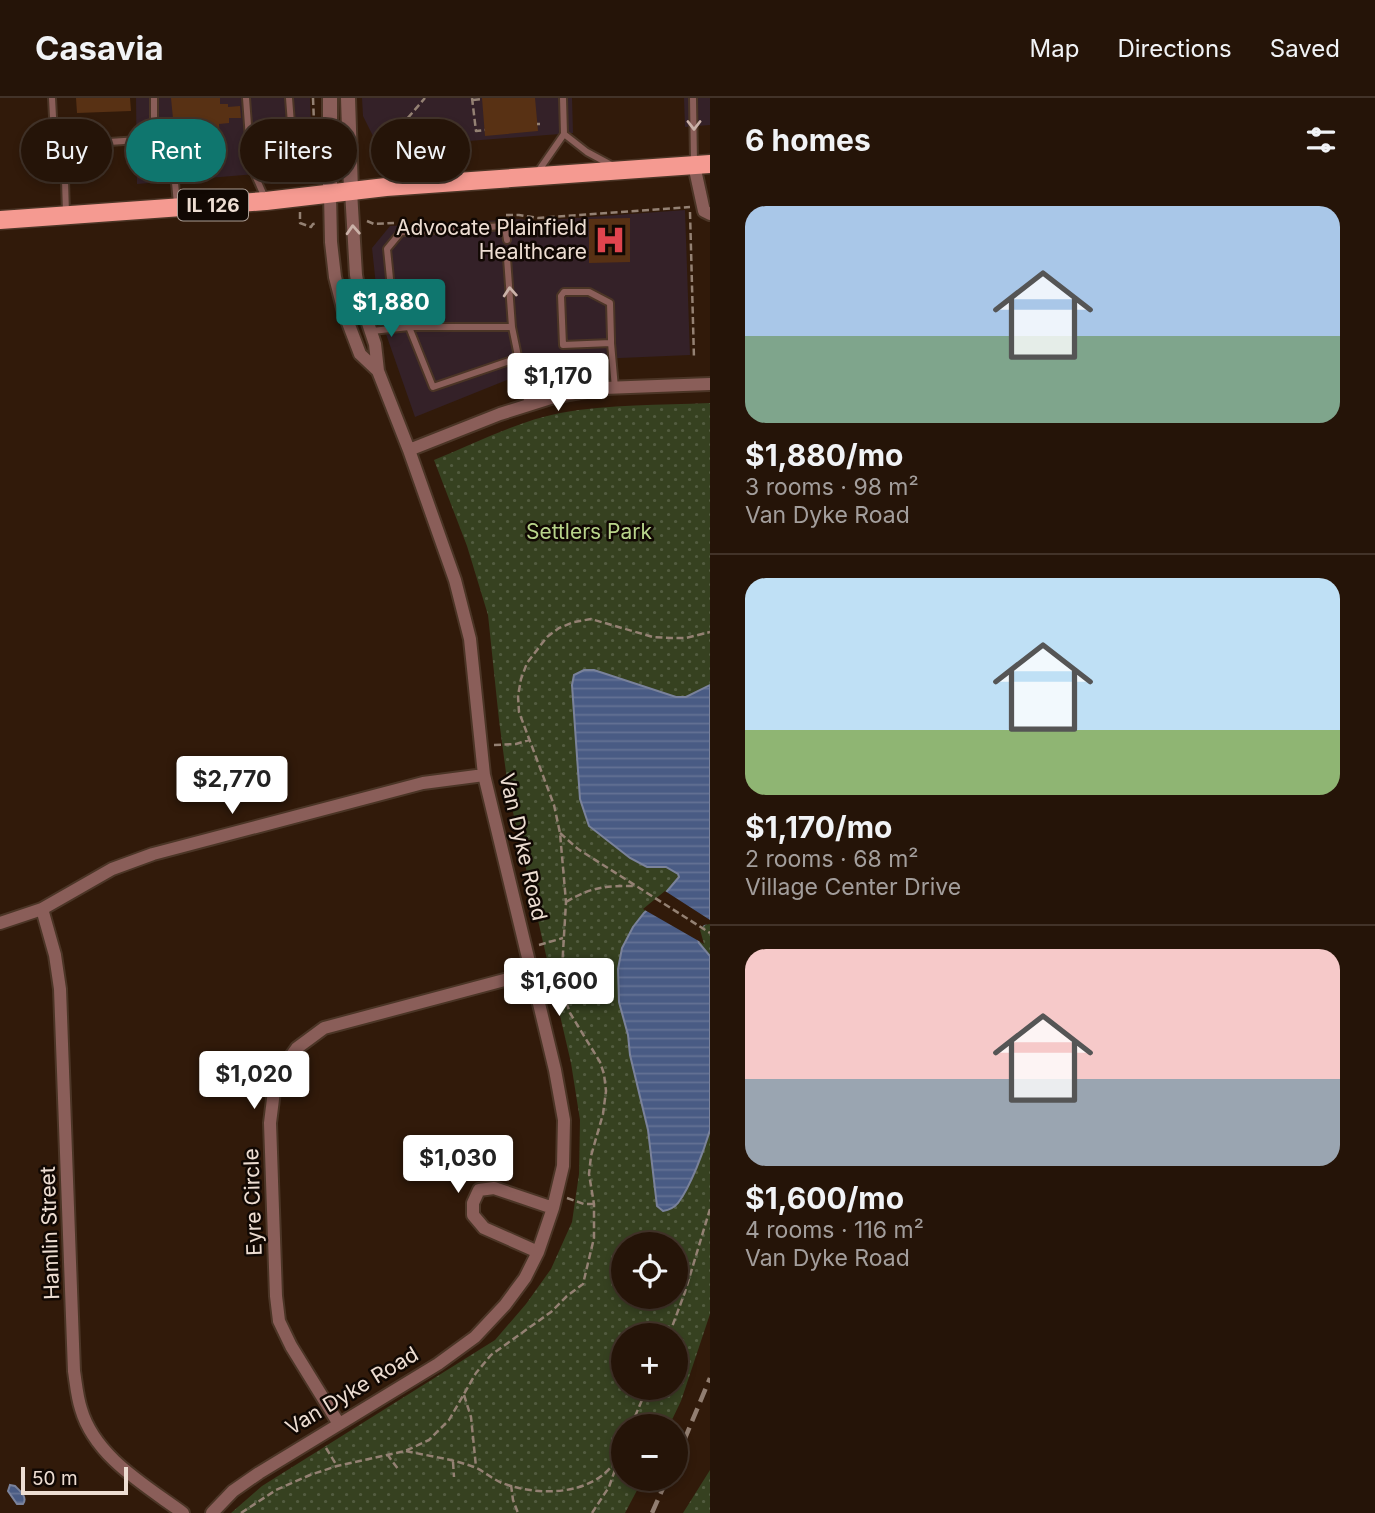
<!DOCTYPE html>
<html lang="en">
<head>
<meta charset="utf-8">
<style>
	body { margin:0; font-family:Inter,sans-serif; background:#312116; color:#f1f3f6; height:100vh; display:flex; flex-direction:column; font-size:26px; white-space:nowrap }
	* { box-sizing:border-box; margin:0 }
	p { font-size:23px; color:#a39e9c }
	.icon { flex:none; width:38px; height:38px; fill:none; stroke:currentColor; stroke-width:2; stroke-linecap:round; stroke-linejoin:round }
	.map { position:relative; flex:1; overflow:hidden }
	.sheet { display:flex; flex-direction:column; background:#251408; width:665px }
	.sheet>* { flex:none }
	.guide { position:absolute; left:21px; top:21px; width:583px; height:63px; display:flex; gap:14px }
	.tools { position:absolute; left:611px; top:1134px; display:grid; gap:14px }
	.tools a { display:grid; place-items:center; width:77px; height:77px; border-radius:50%; background:#251408; box-shadow:0 4px 10px #0003,0 0 0 2px #423329; font-size:35px }
	.scale { position:absolute; left:21px; bottom:18px; width:107px; box-sizing:border-box; padding-left:7px; border:4px solid #edddd2; border-top:0; font-size:19px; line-height:24px; white-space:nowrap; color:#edddd2; -webkit-text-stroke:5px #110803; paint-order:stroke }
	.price { position:absolute; translate:-50% -60px; padding:0 16px; border-radius:7px; background:#fff; color:#222; font-size:23px; line-height:46px; filter:drop-shadow(0 2px 4px #0008) }
	.price::after { content:''; position:absolute; left:50%; top:42px; width:21px; height:16px; margin-left:-10px; background:inherit; clip-path:polygon(0 0,100% 0,50% 100%) }
	.price.current { background:#0f766e; color:#fff }
	ul { padding:0; list-style:none }
	li { display:grid; align-content:center; gap:14px; height:371px; padding:0 35px }
	li+li { border-top:2px solid #423329 }
	li span { display:grid; place-items:center; height:217px; border-radius:21px; color:#555 }
	li>.icon { margin-inline-start:auto }
	span .icon { width:126px; height:126px; fill:#fffc; stroke-width:1 }
	li b { font-size:30px }
	h2 { display:flex; justify-content:space-between; align-items:center; height:84px; padding:0 35px; font-size:30px }
	.tag { padding:0 24px; border-radius:32px; background:#251408; box-shadow:0 4px 10px #0003,0 0 0 2px #423329; font-size:24px; line-height:63px }
	.tag.current { background:#0f766e; color:#fff }
	header { display:flex; align-items:center; gap:42px; box-sizing:border-box; height:98px; padding:0 35px; background:#251408; border-bottom:2px solid #423329 }
	header strong { font-size:33px }
	nav { display:flex; gap:38px; margin-inline-start:auto; font-size:24px }
	main { display:flex; flex:1; min-height:0 }
	.map>svg:first-child { display:block }
	.commercial { fill:#342128 }
	.park { fill:url(#park-dots); fill-rule:evenodd }
	.water { fill:url(#water-rules); stroke:#7a829b; stroke-width:2 }
	.pier { fill:#311a0a }
	.building { fill:#583114 }
	.lines { fill:none; stroke-linecap:round; stroke-linejoin:round }
	.service-casing { stroke:#4b3526; stroke-width:10 }
	.minor-casing { stroke:#4b3526; stroke-width:16 }
	.tertiary-casing { stroke:#4b3526; stroke-width:18 }
	.primary-casing { stroke:#4b3526; stroke-width:21 }
	.path { stroke:#948173; stroke-width:2.5; stroke-dasharray:7 3.5; stroke-linecap:butt }
	.service { stroke:#8a5e59; stroke-width:6 }
	.minor { stroke:#8a5e59; stroke-width:12 }
	.tertiary { stroke:#8a5e59; stroke-width:14 }
	.primary { stroke:#f59a91; stroke-width:18 }
	.rail { stroke:#927e71; stroke-width:4.5; stroke-dasharray:14 7; stroke-linecap:butt }
	.oneway { stroke:#cab1a8 }
	.labels { text-anchor:middle; stroke-width:5; stroke-linejoin:round; paint-order:stroke }
	.shield { fill:#110803; stroke:#ab9d94; stroke-width:2 }
	.shield-label { font-size:19px; font-weight:bold; fill:#edddd2 }
	.poi-label { font-size:21px; fill:#edddd2; stroke:#110803; text-anchor:end }
	.park-label { font-size:21px; fill:#b9d48b; stroke:#110803 }
	.street-label { font-size:21px; fill:#edddd2; stroke:#110803 }
</style>
</head>
<body>
<header>
<strong>Casavia</strong>
<nav><a>Map</a><a>Directions</a><a>Saved</a></nav>
</header>
<main>
<div class="map">
<svg width="710" height="1415" viewBox="0 0 710 1415">
	<defs>
		<pattern id="park-dots" width="8" height="8" patternUnits="userSpaceOnUse" patternTransform="scale(1.75)"><rect width="8" height="8" fill="#364120"/><path d="M2 2h.1M6 6h.1" fill="none" stroke="#535c40" stroke-width="1.8" stroke-linecap="round"/></pattern>
		<pattern id="water-rules" width="6" height="5" patternUnits="userSpaceOnUse" patternTransform="scale(1.75)"><rect width="6" height="5" fill="#495b84"/><path d="M0 2.5h6" fill="none" stroke="#647294"/></pattern>
	</defs>
	<rect width="100%" height="100%" fill="#311a0a"/>
	<path class="commercial" d="M 136,0 L 310,0 L 312,57 L 293,73 L 137,86 Z
		M 362,0 L 572,0 L 573,35 L 379,50 L 363,18 Z
		M 684,0 L 710,0 L 710,27 L 685,29 Z
		M 685,112 L 690,257 L 597,261 L 512,280 L 415,319 L 379,216 L 372,150 L 390,128 L 519,121 L 536,123 Z"/>
	<path class="park" d="M 710,305 L 710,1216 L 681,1303 L 669,1328 L 623,1328 L 623,1381 L 643,1381 L 625,1415 L 231,1415 L 262,1388 L 495,1242 L 526,1206 L 551,1171 L 572,1124 L 579,1076 L 580,1022 L 571,965 L 509,697 L 499,622 L 488,517 L 467,448 L 434,362 C 474,346 518,323 560,315 C 609,306 660,307 710,305 ZM 623,1146 L 676,1146 L 676,1199 L 623,1199 ZM 623,1237 L 676,1237 L 676,1290 L 623,1290 Z
		M 710,1372 L 710,1415 L 683,1415 Z"/>
	<path class="water" d="M 584,572 L 594,572 L 676,599 L 686,599 L 710,587 L 710,823 L 696,832 L 699,845 L 710,858 L 710,1032 C 704,1052 691,1088 678,1105 C 674,1110 669,1112 663,1113 L 657,1108 L 648,1032 L 630,957 L 628,937 L 619,904 L 618,871 L 622,850 L 633,829 L 644,815 L 663,798 L 679,779 L 678,776 L 666,769 L 647,769 L 630,760 L 589,728 L 580,701 L 572,587 L 574,577 Z
		M 10,1387 L 15,1388 C 20,1393 28,1399 23,1406 L 17,1406 L 8,1393 Z"/>
	<path class="pier" d="M 665,793 L 710,822 L 710,826 L 704,827 L 700,832 L 704,846 L 643,811 Z"/>
	<path class="building" d="M 76,0 L 130,0 L 131,13 L 77,15 Z
		M 171,0 L 220,0 L 220,6 L 228,6 L 228,9 L 240,8 L 241,20 L 229,20 L 229,25 L 219,26 L 220,39 L 175,41 Z
		M 482,0 L 535,0 L 538,33 L 485,38 Z
		M 630,120 L 630,164 L 589,165 L 589,121 Z"/>
	<g class="lines">
		<defs>
			<path id="service" d="M 52,0 L 54,38 L 64,47
				M 154,0 L 154,41 L 173,63 L 177,106
				M 246,0 L 251,68 L 265,100
				M 693,0 L 694,65
				M 564,36 L 587,54 L 613,68
				M 250,54 L 293,51 L 289,0
				M 537,75 L 564,36 L 563,0
				M 66,116 L 64,47 L 154,41
				M 507,160 L 512,229
				M 409,229 L 433,289 L 518,260
				M 395,230 L 387,151 L 401,134 L 505,128 L 507,142
				M 372,233 L 409,229 L 512,229 L 528,307
				M 611,245 L 563,247 L 561,198 L 564,194 L 589,194 L 610,205 L 611,241 L 611,245 L 615,290"/>
			<path id="minor" d="M 694,67 L 704,113 L 710,116
				M 330,96 L 331,144 L 335,179 L 344,214 L 360,256 L 378,273
				M 409,352 L 500,316 L 557,298 L 604,290 L 710,286
				M 42,811 L 55,857 L 60,891 L 74,1273 C 76,1286 77,1299 81,1311 C 95,1359 145,1387 183,1415
				M 0,825 L 42,811 L 112,771 L 153,756 L 423,685 L 484,677
				M 538,1154 L 484,1130 L 473,1117 L 473,1105 L 479,1092 L 494,1090 L 553,1110
				M 339,1326 L 291,1248 L 279,1223 L 276,1198 L 270,1025 L 274,993 L 282,971 L 297,950 L 324,930 L 531,875
				M 212,1415 L 233,1393 L 259,1375 L 438,1266 L 475,1239 L 505,1207 L 525,1180 L 538,1154 L 553,1110 L 563,1068 L 564,1022 L 555,972 L 484,677 L 470,541 L 455,482 L 409,352 L 378,273 L 375,246 L 361,204 L 356,177 L 351,93"/>
			<path id="tertiary" d="M 330,0 L 330,96
				M 348,0 L 351,93"/>
			<path id="primary" d="M 0,122 L 266,103 L 386,89 L 710,66"/>
		</defs>
		<use href="#service" class="service-casing"/>
		<use href="#minor" class="minor-casing"/>
		<use href="#tertiary" class="tertiary-casing"/>
		<use href="#primary" class="primary-casing"/>
		<path class="path" d="M 313,0 L 315,49
			M 472,0 L 476,33 L 485,32
			M 473,2 L 482,1
			M 537,26 L 540,26
			M 394,36 L 425,0
			M 375,48 L 389,35 L 393,35 L 396,38 L 396,42 L 389,50 L 389,53
			M 299,83 L 297,74 C 305,71 313,63 315,56
			M 300,114 L 300,125 L 311,129 L 313,126 L 318,125
			M 690,114 L 694,261
			M 506,117 L 519,117 L 538,120 L 690,109
			M 367,123 L 374,126 L 394,125
			M 494,647 L 516,646 L 529,642
			M 560,735 L 578,751 L 710,835
			M 566,804 C 593,788 606,788 636,788
			M 539,847 L 563,840
			M 567,1100 L 584,1106 L 594,1106
			M 669,1237 L 685,1194 L 710,1111
			M 464,1297 L 471,1319 L 476,1369
			M 631,1328 L 647,1290
			M 326,1350 L 337,1368
			M 406,1353 C 428,1358 453,1361 474,1369 C 484,1373 492,1381 502,1385 C 533,1397 579,1398 605,1375 C 610,1371 615,1364 619,1359
			M 387,1356 L 398,1371
			M 453,1364 L 454,1379
			M 511,1387 L 513,1402 L 518,1415
			M 241,1415 L 276,1392 L 310,1377 L 337,1368 L 405,1353 L 429,1342 L 449,1322 L 476,1275 L 491,1257 L 551,1214 L 567,1198 L 583,1186 L 594,1140 L 594,1106 L 589,1076 L 591,1058 L 603,1016 L 606,993 L 604,976 L 600,964 L 570,915 L 563,894 L 562,871 L 566,804 L 560,735 L 554,707 L 519,614 L 518,598 L 521,581 L 527,565 L 547,539 L 559,530 L 574,524 L 591,521 L 653,539 L 671,540 L 686,540 L 710,534
			M 592,1415 L 609,1389 L 623,1349"/>
		<use href="#service" class="service"/>
		<use href="#minor" class="minor"/>
		<use href="#tertiary" class="tertiary"/>
		<use href="#primary" class="primary"/>
		<path class="rail" d="M 676,1362 L 710,1280
			M 652,1415 L 667,1381"/>
	</g>
	<defs><path id="oneway-chevron" d="M-2-3.5L2.5 0L-2 3.5" fill="none" stroke-width="1.6" stroke-linecap="round" stroke-linejoin="round" transform="scale(1.75)"/></defs>
	<g class="oneway">
		<use href="#oneway-chevron" transform="translate(694 27) rotate(90)"/>
		<use href="#oneway-chevron" transform="translate(353 132) rotate(-93)"/>
		<use href="#oneway-chevron" transform="translate(510 194) rotate(-94)"/>
	</g>
	<defs>
		<symbol id="hospital-bare" viewBox="-9 -9 18 18"><path d="M-5-5h3v3.5h4V-5h3V5h-3V1.5h-4V5h-3Z" fill="#e0444e" stroke="#110803" stroke-width="2.5" paint-order="stroke"/></symbol>
	</defs>
	<g fill-rule="evenodd">
		<use href="#hospital-bare" x="588" y="120" width="44" height="44"/>
	</g>
	<g class="labels">
		<rect class="shield" x="178" y="91.5" width="70" height="31" rx="5"/>
		<g class="shield-label">
			<text x="213" y="114">IL 126</text>
		</g>
		<g class="poi-label">
			<text x="587" y="137">Advocate Plainfield<tspan x="587" dy="24">Healthcare</tspan></text>
		</g>
		<g class="park-label">
			<text x="589" y="441">Settlers Park</text>
		</g>
		<g class="street-label">
			<text transform="translate(523 749) rotate(77)" y="7">Van Dyke Road</text>
			<text transform="translate(253 1104) rotate(-92)" y="7">Eyre Circle</text>
			<text transform="translate(50 1135) rotate(-92)" y="7">Hamlin Street</text>
			<text transform="translate(352 1293) rotate(-31)" y="7">Van Dyke Road</text>
		</g>
	</g>
</svg>
<div class="tools">
<a><svg class="icon" aria-label="locate" viewBox="0 0 24 24"><circle cx="12" cy="12" r="6"/><path d="M12 2v4M12 18v4M2 12h4M18 12h4"/></svg></a>
<a>+</a>
<a>−</a>
</div>
<div class="scale">50 m</div>
<b class="price current" style="left:391px;top:241px">$1,880</b>
<b class="price" style="left:558px;top:315px">$1,170</b>
<b class="price" style="left:232px;top:718px">$2,770</b>
<b class="price" style="left:559px;top:920px">$1,600</b>
<b class="price" style="left:254px;top:1013px">$1,020</b>
<b class="price" style="left:458px;top:1097px">$1,030</b>
<div class="guide">
<a class="tag">Buy</a>
<a class="tag current">Rent</a>
<a class="tag">Filters</a>
<a class="tag">New</a>
</div>
</div>
<section class="sheet">
<h2>6 homes<svg class="icon" aria-label="filters" viewBox="0 0 24 24"><path d="M4 7h16M4 17h16"/><circle cx="9" cy="7" r="2"/><circle cx="15" cy="17" r="2"/></svg></h2>
<ul>
<li><span style="background:linear-gradient(#a9c7e8 60%,#7fa58c 0)"><svg class="icon" aria-label="home" viewBox="0 0 24 24"><path d="M3 11l9-7 9 7M6 9v11h12V9"/></svg></span><div><b>$1,880/mo</b><p>3 rooms · 98 m²</p><p>Van Dyke Road</p></div></li>
<li><span style="background:linear-gradient(#bfe0f5 70%,#8fb573 0)"><svg class="icon" aria-label="home" viewBox="0 0 24 24"><path d="M3 11l9-7 9 7M6 9v11h12V9"/></svg></span><div><b>$1,170/mo</b><p>2 rooms · 68 m²</p><p>Village Center Drive</p></div></li>
<li><span style="background:linear-gradient(#f6c9c9 60%,#9aa5b1 0)"><svg class="icon" aria-label="home" viewBox="0 0 24 24"><path d="M3 11l9-7 9 7M6 9v11h12V9"/></svg></span><div><b>$1,600/mo</b><p>4 rooms · 116 m²</p><p>Van Dyke Road</p></div></li>
</ul>
</section>
</main>
</body>
</html>
